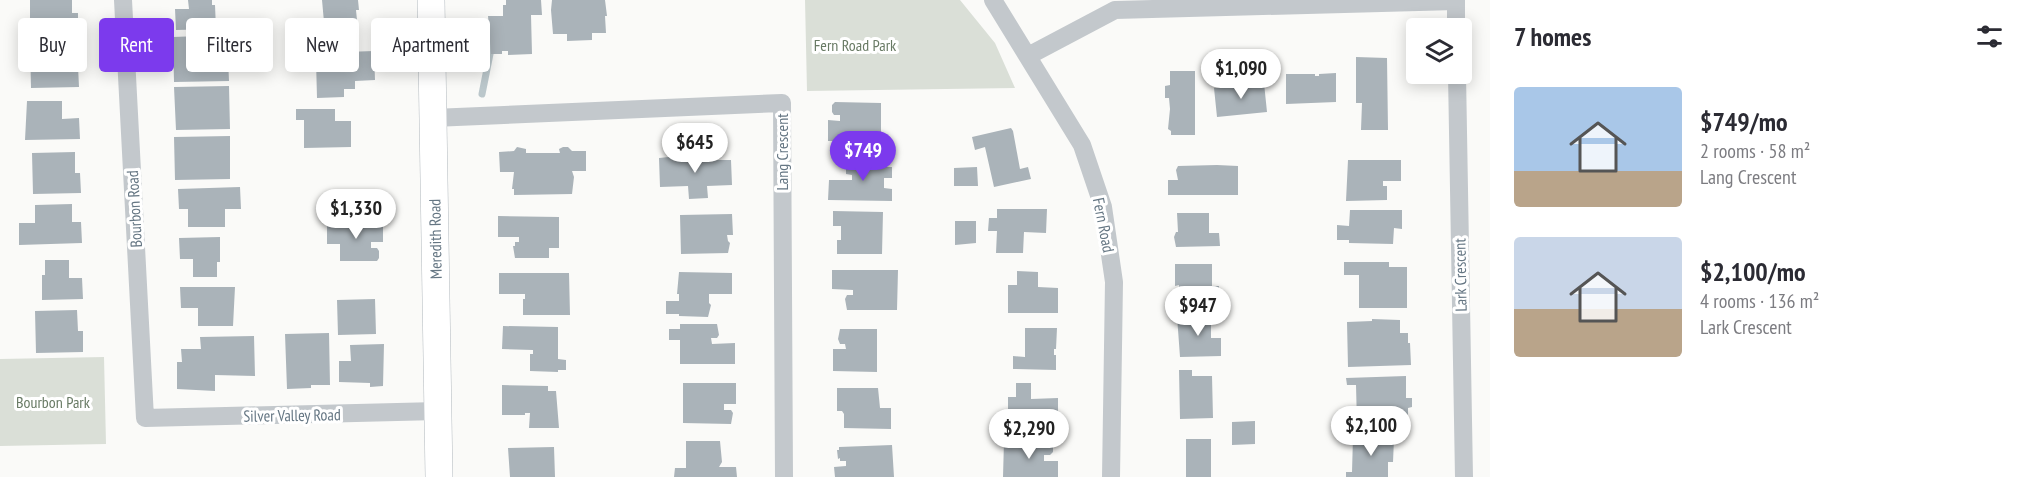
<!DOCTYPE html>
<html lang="en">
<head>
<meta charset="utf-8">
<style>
	body { margin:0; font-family:"PT Sans Narrow",sans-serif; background:#f2f2f3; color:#2b2b33; height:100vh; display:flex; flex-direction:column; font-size:22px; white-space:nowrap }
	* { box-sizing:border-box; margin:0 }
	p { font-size:20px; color:#7c7c81 }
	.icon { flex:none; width:33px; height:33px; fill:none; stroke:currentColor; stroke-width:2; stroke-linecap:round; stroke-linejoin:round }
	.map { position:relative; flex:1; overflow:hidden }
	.panel { display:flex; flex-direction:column; background:#fff; width:540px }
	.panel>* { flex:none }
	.top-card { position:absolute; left:18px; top:18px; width:570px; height:54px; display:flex; gap:12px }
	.buttons { position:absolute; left:1406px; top:18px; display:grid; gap:12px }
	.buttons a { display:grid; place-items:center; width:66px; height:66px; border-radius:6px; background:#fff; box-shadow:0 3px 15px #0003; font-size:30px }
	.price { position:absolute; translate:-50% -51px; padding:0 14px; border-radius:21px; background:#fff; color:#222; font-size:20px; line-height:39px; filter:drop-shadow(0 2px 3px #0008) }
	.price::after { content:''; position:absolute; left:50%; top:36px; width:18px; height:14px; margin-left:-9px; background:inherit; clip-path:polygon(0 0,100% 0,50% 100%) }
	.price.on { background:#7c3aed; color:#fff }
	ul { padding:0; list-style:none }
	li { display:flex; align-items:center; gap:18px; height:150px; padding:0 24px }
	li span { display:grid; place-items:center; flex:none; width:168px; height:120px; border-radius:6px; color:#555 }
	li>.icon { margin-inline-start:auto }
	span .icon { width:72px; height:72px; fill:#fffc; stroke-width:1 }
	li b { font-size:26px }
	h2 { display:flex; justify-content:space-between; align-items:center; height:72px; padding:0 24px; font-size:26px }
	.pill { padding:0 21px; border-radius:6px; background:#fff; box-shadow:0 3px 15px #0003; font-size:21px; line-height:54px }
	.pill.on { background:#7c3aed; color:#fff }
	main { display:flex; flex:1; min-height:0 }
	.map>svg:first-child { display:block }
	.green { fill:#dadfd7 }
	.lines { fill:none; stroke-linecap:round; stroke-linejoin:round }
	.stream { stroke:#bbc7cb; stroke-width:7 }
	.building { fill:#aab3b9 }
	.secondary-casing { stroke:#b3babf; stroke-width:28 }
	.street { stroke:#c3c8cc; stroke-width:18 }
	.secondary { stroke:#fff; stroke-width:27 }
	.labels { text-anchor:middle; stroke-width:6; stroke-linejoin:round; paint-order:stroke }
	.park-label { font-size:16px; fill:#687a64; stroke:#fff }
	.street-label { font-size:16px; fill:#657683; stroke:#fff }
</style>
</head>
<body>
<main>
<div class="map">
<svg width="1490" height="477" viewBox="0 0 1490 477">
	<rect width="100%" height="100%" fill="#fafaf8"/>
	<path class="green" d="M 805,0 L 960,0 L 995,43 L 1015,88 L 807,91 Z
		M 104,357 L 106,444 L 0,446 L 0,359 Z"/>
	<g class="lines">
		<path class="stream" d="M 482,94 L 492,44"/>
	</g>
	<path class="building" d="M 30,0 L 72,0 L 72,13 L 78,13 L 78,34 L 30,35 Z
		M 188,0 L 212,0 L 212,5 L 215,5 L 216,29 L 176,30 L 175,9 L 189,9 Z
		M 322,0 L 358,0 L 359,10 L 356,10 L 359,41 L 334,43 L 332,22 L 324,22 Z
		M 506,0 L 541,0 L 542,15 L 531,15 L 532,54 L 508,55 L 508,51 L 502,51 L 502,54 L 491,54 L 488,16 L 503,16 L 503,5 L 506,5 Z
		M 552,0 L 605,0 L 607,16 L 605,16 L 606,33 L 592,33 L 592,40 L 567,41 L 567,34 L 553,34 L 551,10 Z
		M 227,35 L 229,81 L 174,82 L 173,37 Z
		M 73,45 L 73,66 L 78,66 L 79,87 L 31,88 L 30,46 Z
		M 374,51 L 375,80 L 355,81 L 355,89 L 344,89 L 344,97 L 317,98 L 316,60 L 346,59 L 346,52 Z
		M 1356,57 L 1387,58 L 1388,130 L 1361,130 L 1362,103 L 1356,103 Z
		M 1170,71 L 1195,71 L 1195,135 L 1171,135 L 1171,131 L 1168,129 L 1170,109 L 1169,98 L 1165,98 L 1165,86 L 1170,85 Z
		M 1336,73 L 1336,102 L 1286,104 L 1286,74 L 1315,74 L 1315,76 L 1319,76 L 1319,74 Z
		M 1264,83 L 1267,112 L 1217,117 L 1214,88 L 1245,85 L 1245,87 L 1249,86 L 1249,84 Z
		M 229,86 L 230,129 L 176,130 L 174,87 Z
		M 27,101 L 62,101 L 62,119 L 79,118 L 80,139 L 25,140 Z
		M 835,102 L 881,103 L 881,142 L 828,141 L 828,120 L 840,121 L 840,115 L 834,115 L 832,112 L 832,105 Z
		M 296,109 L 335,109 L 335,121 L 351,121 L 351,147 L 304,148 L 304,120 L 296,120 Z
		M 1011,128 L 1013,131 L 1020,169 L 1028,167 L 1031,179 L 994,187 L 985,147 L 975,150 L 972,137 Z
		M 230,136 L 230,179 L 175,180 L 174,137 Z
		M 517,147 L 526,149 L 526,153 L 560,153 L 559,149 L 563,147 L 568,147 L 572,151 L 586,151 L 586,171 L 572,171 L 574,177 L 572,194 L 514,195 L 514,189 L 512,189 L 514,172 L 500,172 L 499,152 L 514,151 Z
		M 75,152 L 75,173 L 80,173 L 81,193 L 33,194 L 32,153 Z
		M 699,154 L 699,157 L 709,156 L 709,160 L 731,160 L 732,185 L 707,186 L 708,198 L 689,199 L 688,186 L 660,187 L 659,158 Z
		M 846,160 L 884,160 L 884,167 L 892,167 L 892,178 L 884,178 L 884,188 L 892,189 L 892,201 L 828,200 L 829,180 L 852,180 L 852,175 L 846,174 Z
		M 1348,160 L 1401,160 L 1401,181 L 1383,181 L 1383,186 L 1387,186 L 1387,200 L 1346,201 Z
		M 1217,165 L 1238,166 L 1238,195 L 1168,195 L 1168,180 L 1178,180 L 1176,170 L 1178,166 Z
		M 977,167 L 978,186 L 954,186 L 954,168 Z
		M 240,187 L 241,209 L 225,209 L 225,227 L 188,227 L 188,209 L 179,209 L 178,189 Z
		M 72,204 L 72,222 L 81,222 L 82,243 L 19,245 L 19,223 L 35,223 L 35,205 Z
		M 997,209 L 1047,209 L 1046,233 L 1024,232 L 1023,253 L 996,253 L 997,231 L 988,231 L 989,218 L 997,218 Z
		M 1350,210 L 1402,210 L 1402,229 L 1394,228 L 1393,244 L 1349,243 L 1349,240 L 1337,240 L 1337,225 L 1349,226 Z
		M 833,211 L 883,212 L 882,254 L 837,254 L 837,240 L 841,240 L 841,226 L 833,226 Z
		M 1177,213 L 1209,213 L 1209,233 L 1219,233 L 1220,246 L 1176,247 L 1174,237 L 1176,232 L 1178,232 Z
		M 732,214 L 733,235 L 727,235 L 728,241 L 730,243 L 728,253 L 681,254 L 680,215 Z
		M 498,216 L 559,217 L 559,248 L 549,248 L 549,258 L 515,258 L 513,246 L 515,246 L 515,242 L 519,242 L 519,237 L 498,237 Z
		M 955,221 L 976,221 L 976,243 L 955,245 Z
		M 327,223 L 383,223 L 383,242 L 371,242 L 371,248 L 377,248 L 379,251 L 379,258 L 377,261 L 340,261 L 340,244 L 327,244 Z
		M 220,237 L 220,262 L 217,262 L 217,277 L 193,277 L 193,259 L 180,259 L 179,238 Z
		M 45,260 L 69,260 L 69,278 L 82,278 L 83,299 L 42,300 L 42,275 L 45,275 Z
		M 1344,262 L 1389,262 L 1389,267 L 1407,267 L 1407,308 L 1359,308 L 1359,275 L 1344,275 Z
		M 1175,264 L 1212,264 L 1212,286 L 1219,286 L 1219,305 L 1173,304 L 1170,295 L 1173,291 L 1179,291 L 1179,285 L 1175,286 Z
		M 832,270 L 898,270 L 897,310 L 847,310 L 845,299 L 847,295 L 853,295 L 853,290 L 832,289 Z
		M 1017,271 L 1038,272 L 1038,287 L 1058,288 L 1058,313 L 1008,313 L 1008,285 L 1017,285 Z
		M 679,272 L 732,273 L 732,294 L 709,294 L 709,303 L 711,305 L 708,317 L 679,316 L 679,314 L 666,314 L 666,301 L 679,301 L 679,294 L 677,294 Z
		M 499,273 L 569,273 L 570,315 L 523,315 L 523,299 L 525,299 L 525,294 L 499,294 Z
		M 180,287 L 235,287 L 233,326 L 198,326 L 198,308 L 181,308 Z
		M 375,299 L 376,334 L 338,335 L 337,300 Z
		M 77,310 L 78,331 L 83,331 L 83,352 L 36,353 L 35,311 Z
		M 1214,315 L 1214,324 L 1211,324 L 1211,338 L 1221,338 L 1221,356 L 1180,357 L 1177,316 Z
		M 1372,319 L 1400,320 L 1400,333 L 1408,333 L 1408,343 L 1410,343 L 1411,365 L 1348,367 L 1347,322 L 1372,321 Z
		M 680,324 L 717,324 L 719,335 L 717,338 L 711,338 L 712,344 L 735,343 L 735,364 L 680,364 L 680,340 L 669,340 L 669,329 L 680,329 Z
		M 503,326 L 558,327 L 558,359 L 566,360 L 566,370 L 558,370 L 558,372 L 530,371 L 530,354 L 533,354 L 533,350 L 502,349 Z
		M 1025,328 L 1057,328 L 1056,349 L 1054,349 L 1054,355 L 1056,355 L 1056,370 L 1013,369 L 1013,356 L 1025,357 Z
		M 840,329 L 877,329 L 877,372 L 833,371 L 833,349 L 846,349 L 845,344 L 840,344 L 838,339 Z
		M 329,333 L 330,385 L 311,385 L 311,388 L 287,389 L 285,334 Z
		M 254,336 L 255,376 L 215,375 L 215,391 L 177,389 L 177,362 L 182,362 L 181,349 L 201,349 L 200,337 Z
		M 384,344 L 383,386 L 370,387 L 370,383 L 339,382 L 339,361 L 351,361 L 350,345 Z
		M 1179,370 L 1192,370 L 1192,376 L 1212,376 L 1213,418 L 1180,419 Z
		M 1406,376 L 1406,398 L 1412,398 L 1412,407 L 1408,408 L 1408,422 L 1357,424 L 1356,385 L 1347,385 L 1346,378 Z
		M 683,383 L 736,383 L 736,404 L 724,404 L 724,410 L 731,410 L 733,413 L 731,424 L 683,423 Z
		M 1016,383 L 1031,383 L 1031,399 L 1058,398 L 1058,424 L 1008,425 L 1008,397 L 1016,397 Z
		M 502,385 L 548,386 L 548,391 L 556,391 L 559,428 L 529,428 L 530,413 L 525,413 L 525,415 L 502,415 Z
		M 837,388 L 878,388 L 880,408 L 891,408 L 891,429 L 844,428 L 844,414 L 842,411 L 837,411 Z
		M 1255,421 L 1255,444 L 1232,445 L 1232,422 Z
		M 1353,437 L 1394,439 L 1393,462 L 1388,462 L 1388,477 L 1346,477 L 1346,472 L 1352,472 Z
		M 1186,439 L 1211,439 L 1211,477 L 1186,477 Z
		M 686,441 L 720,441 L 722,462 L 719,467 L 736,467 L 737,477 L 674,477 L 675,468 L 686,468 Z
		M 1004,441 L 1051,442 L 1053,445 L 1053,452 L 1050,455 L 1044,455 L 1044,461 L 1058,461 L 1058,477 L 1003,477 Z
		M 892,445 L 894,477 L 835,477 L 834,467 L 846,466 L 846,461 L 840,461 L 840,458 L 838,459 L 837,450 L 839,450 L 839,447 Z
		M 554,447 L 555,477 L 510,477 L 508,448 Z"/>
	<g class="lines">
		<defs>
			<path id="secondary" d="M 431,0 L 439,477"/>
		</defs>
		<use href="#secondary" class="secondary-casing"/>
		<path class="street" d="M 123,0 L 145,418 L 438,411
			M 993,0 L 1082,145 L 1103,207 L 1114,282 L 1111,477
			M 1028,56 L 1115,10 L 1456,1 L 1456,28
			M 1457,74 L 1464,477
			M 433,118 L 782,103 L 784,477"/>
		<use href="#secondary" class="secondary"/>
	</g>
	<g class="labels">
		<g class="park-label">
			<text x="855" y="51">Fern Road Park</text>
			<text x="53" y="408">Bourbon Park</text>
		</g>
		<g class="street-label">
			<text transform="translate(782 152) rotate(-90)" y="6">Lang Crescent</text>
			<text transform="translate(134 209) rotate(-93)" y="6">Bourbon Road</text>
			<text transform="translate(1104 225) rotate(79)" y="6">Fern Road</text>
			<text transform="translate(435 239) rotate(-91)" y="6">Meredith Road</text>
			<text transform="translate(1460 275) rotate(-91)" y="6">Lark Crescent</text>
			<text transform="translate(292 415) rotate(-1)" y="6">Silver Valley Road</text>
		</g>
	</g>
</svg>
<div class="buttons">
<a><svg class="icon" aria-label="layers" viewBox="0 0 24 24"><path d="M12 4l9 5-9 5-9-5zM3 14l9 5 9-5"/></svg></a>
</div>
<b class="price" style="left:1241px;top:100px">$1,090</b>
<b class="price" style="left:695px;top:174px">$645</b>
<b class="price on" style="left:863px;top:182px">$749</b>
<b class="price" style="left:356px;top:240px">$1,330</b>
<b class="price" style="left:1198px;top:337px">$947</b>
<b class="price" style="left:1371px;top:457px">$2,100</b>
<b class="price" style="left:1029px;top:460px">$2,290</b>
<div class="top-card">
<a class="pill">Buy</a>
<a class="pill on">Rent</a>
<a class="pill">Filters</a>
<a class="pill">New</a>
<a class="pill">Apartment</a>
</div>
</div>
<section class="panel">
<h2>7 homes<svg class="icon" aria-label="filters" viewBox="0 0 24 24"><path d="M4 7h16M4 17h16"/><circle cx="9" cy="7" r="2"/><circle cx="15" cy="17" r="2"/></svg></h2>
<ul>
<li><span style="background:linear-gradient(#a9c7e8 70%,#b9a48a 0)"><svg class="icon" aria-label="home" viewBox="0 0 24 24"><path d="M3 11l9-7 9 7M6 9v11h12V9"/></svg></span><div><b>$749/mo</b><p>2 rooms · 58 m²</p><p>Lang Crescent</p></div></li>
<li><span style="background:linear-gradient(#c9d6e8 60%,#b9a48a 0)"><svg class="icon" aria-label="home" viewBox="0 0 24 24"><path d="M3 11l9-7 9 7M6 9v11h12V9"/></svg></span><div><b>$2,100/mo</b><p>4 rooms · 136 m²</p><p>Lark Crescent</p></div></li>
</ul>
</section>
</main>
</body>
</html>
